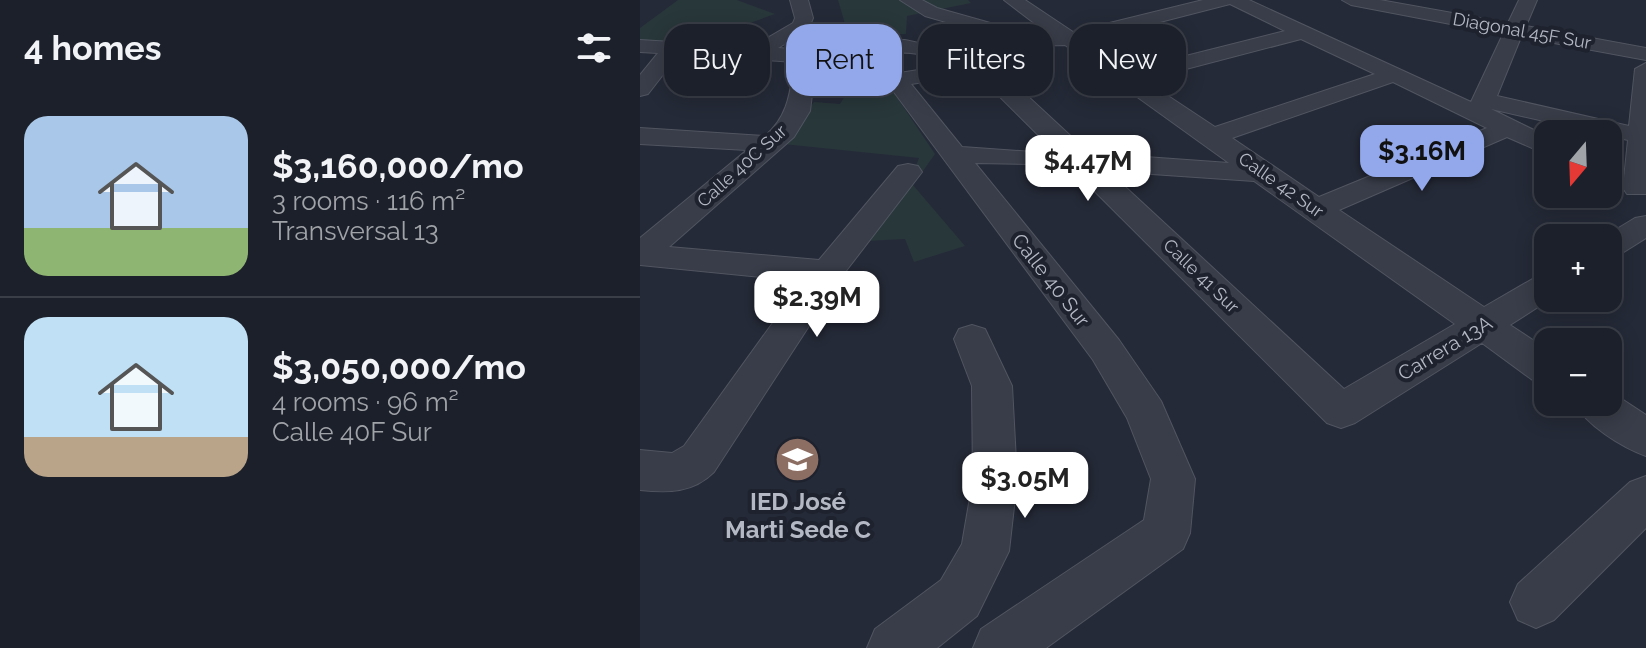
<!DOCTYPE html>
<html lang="en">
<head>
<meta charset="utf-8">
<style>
	body { margin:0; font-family:Raleway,sans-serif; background:#292d36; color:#f1f3f6; height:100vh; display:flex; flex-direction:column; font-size:30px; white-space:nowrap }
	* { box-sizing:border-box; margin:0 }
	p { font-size:26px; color:#a0a3a8 }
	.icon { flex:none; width:44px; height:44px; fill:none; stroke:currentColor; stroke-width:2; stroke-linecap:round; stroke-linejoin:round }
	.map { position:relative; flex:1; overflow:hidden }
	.details { display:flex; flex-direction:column; background:#1c202a; width:640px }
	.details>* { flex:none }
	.hud { position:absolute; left:24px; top:24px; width:760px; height:72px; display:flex; gap:16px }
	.needle { width:52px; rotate:199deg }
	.controls { position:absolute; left:894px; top:120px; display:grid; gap:16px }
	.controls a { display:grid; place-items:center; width:88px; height:88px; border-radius:16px; background:#1c202a; box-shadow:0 4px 20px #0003,0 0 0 2px #3a3e47; font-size:40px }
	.price { position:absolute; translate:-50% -68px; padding:0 18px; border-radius:16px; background:#fff; color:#222; font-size:26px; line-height:52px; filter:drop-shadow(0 2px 4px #0008) }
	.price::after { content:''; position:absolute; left:50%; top:48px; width:24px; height:18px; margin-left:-12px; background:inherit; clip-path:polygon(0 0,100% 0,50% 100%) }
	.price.active { background:#93a8eb; color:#111 }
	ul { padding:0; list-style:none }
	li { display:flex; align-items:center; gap:24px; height:200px; padding:0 24px }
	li+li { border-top:2px solid #3a3e47 }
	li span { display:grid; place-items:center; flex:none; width:224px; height:160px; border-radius:24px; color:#555 }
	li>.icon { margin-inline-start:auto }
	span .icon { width:96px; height:96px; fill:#fffc; stroke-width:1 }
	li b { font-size:34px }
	h2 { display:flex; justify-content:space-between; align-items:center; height:96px; padding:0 24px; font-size:34px }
	.pill { padding:0 28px; border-radius:24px; background:#1c202a; box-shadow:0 4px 20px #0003,0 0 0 2px #3a3e47; font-size:28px; line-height:72px }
	.pill.active { background:#93a8eb; color:#111 }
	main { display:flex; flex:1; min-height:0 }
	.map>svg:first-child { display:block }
	.green { fill:#28373a }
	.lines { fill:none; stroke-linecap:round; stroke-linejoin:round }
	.minor-casing { stroke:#515561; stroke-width:2 }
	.minor { fill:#383d49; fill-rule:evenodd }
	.labels { text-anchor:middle; stroke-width:8; stroke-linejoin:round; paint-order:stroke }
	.far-street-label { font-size:18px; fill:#b4b8c5; stroke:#1e222e }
	.street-label { font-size:20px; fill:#b4b8c5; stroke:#1e222e }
	.near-poi-label { font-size:24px; font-weight:bold; fill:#b4b8c5; stroke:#1e222e }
</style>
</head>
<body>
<main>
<section class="details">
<h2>4 homes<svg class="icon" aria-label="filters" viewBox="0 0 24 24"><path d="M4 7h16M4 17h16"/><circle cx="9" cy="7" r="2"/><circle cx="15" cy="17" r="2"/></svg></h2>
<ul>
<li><span style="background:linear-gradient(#a9c7e8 70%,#8fb573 0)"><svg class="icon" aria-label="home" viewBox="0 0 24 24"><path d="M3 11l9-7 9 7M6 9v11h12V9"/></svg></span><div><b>$3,160,000/mo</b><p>3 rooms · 116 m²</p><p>Transversal 13</p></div></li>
<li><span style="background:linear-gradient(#bfe0f5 75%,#b9a48a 0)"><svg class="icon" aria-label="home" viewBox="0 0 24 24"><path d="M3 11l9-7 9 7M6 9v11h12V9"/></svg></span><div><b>$3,050,000/mo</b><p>4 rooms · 96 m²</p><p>Calle 40F Sur</p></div></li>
</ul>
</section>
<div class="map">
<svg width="1006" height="648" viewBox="0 0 1006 648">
	<rect width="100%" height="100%" fill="#252a38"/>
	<path class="green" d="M 38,0 L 97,0 L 135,14 L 45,46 L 0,42 L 0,28 Z
		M 198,0 L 328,0 L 331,3 L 267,16 L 266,34 L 208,34 Z
		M 250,87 L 295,154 L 273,185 L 325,246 L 274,262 L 265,239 L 226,241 L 272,176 L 279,158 L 143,144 L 174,102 L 200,104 L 210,88 Z"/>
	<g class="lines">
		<defs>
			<path id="minor" d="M 150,0 L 168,0 L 173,18 L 168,30 L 138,48 L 166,50 L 230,40 L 265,40 L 325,53 L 352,63 L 449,153 L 589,163 L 425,45 L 389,46 L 285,16 L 260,0 L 282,0 L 297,8 L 397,36 L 410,35 L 364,0 L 385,0 L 433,32 L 563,0 L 609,0 L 831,102 L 863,34 L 711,5 L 702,0 L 740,0 L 868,23 L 879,0 L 897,0 L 886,26 L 1006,48 L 1006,60 L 881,37 L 857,96 L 989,126 L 995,69 L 1006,63 L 1006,194 L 987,194 L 983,188 L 988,140 L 851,109 L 908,137 L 908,155 L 867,137 L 699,210 L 844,307 L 896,277 L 908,274 L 908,298 L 912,298 L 870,325 L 908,350 L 908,385 L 894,381 L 842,343 L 715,423 L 701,428 L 687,423 L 337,74 L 271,84 L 322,147 L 393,152 L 397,158 L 393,164 L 335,163 L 479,340 L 521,401 L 555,479 L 550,533 L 543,549 L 406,648 L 333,648 L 341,629 L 504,520 L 511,479 L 487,418 L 453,360 L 248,84 L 253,74 L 317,64 C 271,45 223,53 176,61 L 170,111 L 154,137 L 29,247 L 179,260 L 258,166 L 268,164 L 278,166 L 282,172 L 199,280 L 74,472 C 53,493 28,493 0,490 L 0,450 L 32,453 L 44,446 L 163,281 L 0,265 L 0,238 L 107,150 L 0,144 L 0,128 L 125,136 C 149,116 150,91 155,62 L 39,54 L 8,94 L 0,96 L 0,75 L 18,53 L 0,52 L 0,40 L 112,47 L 153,23 L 155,18 ZM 590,4 L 645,31 L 490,70 L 446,41 ZM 661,39 L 735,74 L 575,127 L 504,80 ZM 753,82 L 847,128 L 679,197 L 592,138 ZM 468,171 L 614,181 L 815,324 L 704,389 Z
				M 1006,216 L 1006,238 L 979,255 L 968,258 L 968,238 L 962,238 L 995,218 Z
				M 332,325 L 345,329 L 372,386 L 377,480 L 369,551 L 337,616 L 297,648 L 227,648 L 235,629 L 301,580 L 322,544 L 333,480 L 332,386 L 314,339 L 319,329 Z
				M 968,390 L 1006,415 L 1006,456 C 981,447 946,425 934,402 L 968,402 Z
				M 1006,476 L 1006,528 L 914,620 L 896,628 L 878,620 L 870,602 L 878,584 L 990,482 Z"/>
		</defs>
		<use href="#minor" class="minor-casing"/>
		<use href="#minor" class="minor"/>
	</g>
	<defs>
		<symbol id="school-disc" viewBox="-11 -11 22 22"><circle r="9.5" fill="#8d6e63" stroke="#1e222e"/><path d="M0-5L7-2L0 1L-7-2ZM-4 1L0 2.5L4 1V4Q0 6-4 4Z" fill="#fff"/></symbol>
	</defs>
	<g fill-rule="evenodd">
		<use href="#school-disc" x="132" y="434" width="51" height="51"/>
	</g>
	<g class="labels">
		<g class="far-street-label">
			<text transform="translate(882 31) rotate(10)" y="6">Diagonal 45F Sur</text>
			<text transform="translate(102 166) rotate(-42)" y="6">Calle 40C Sur</text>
			<text transform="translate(641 185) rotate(35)" y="6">Calle 42 Sur</text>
			<text transform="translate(561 276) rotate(44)" y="6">Calle 41 Sur</text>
		</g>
		<g class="street-label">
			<text transform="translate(411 280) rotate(52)" y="7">Calle 40 Sur</text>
			<text transform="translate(805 348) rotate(-31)" y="7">Carrera 13A</text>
		</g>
		<g class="near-poi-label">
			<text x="158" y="510">IED José<tspan x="158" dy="28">Marti Sede C</tspan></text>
		</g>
	</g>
</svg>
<div class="controls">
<a><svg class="needle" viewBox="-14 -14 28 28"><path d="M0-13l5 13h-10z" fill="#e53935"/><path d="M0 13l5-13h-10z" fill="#a0a3a8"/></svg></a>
<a>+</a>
<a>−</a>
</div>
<b class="price active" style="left:782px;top:193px">$3.16M</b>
<b class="price" style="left:448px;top:203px">$4.47M</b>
<b class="price" style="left:177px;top:339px">$2.39M</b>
<b class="price" style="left:385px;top:520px">$3.05M</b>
<div class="hud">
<a class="pill">Buy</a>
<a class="pill active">Rent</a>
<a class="pill">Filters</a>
<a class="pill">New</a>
</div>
</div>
</main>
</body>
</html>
